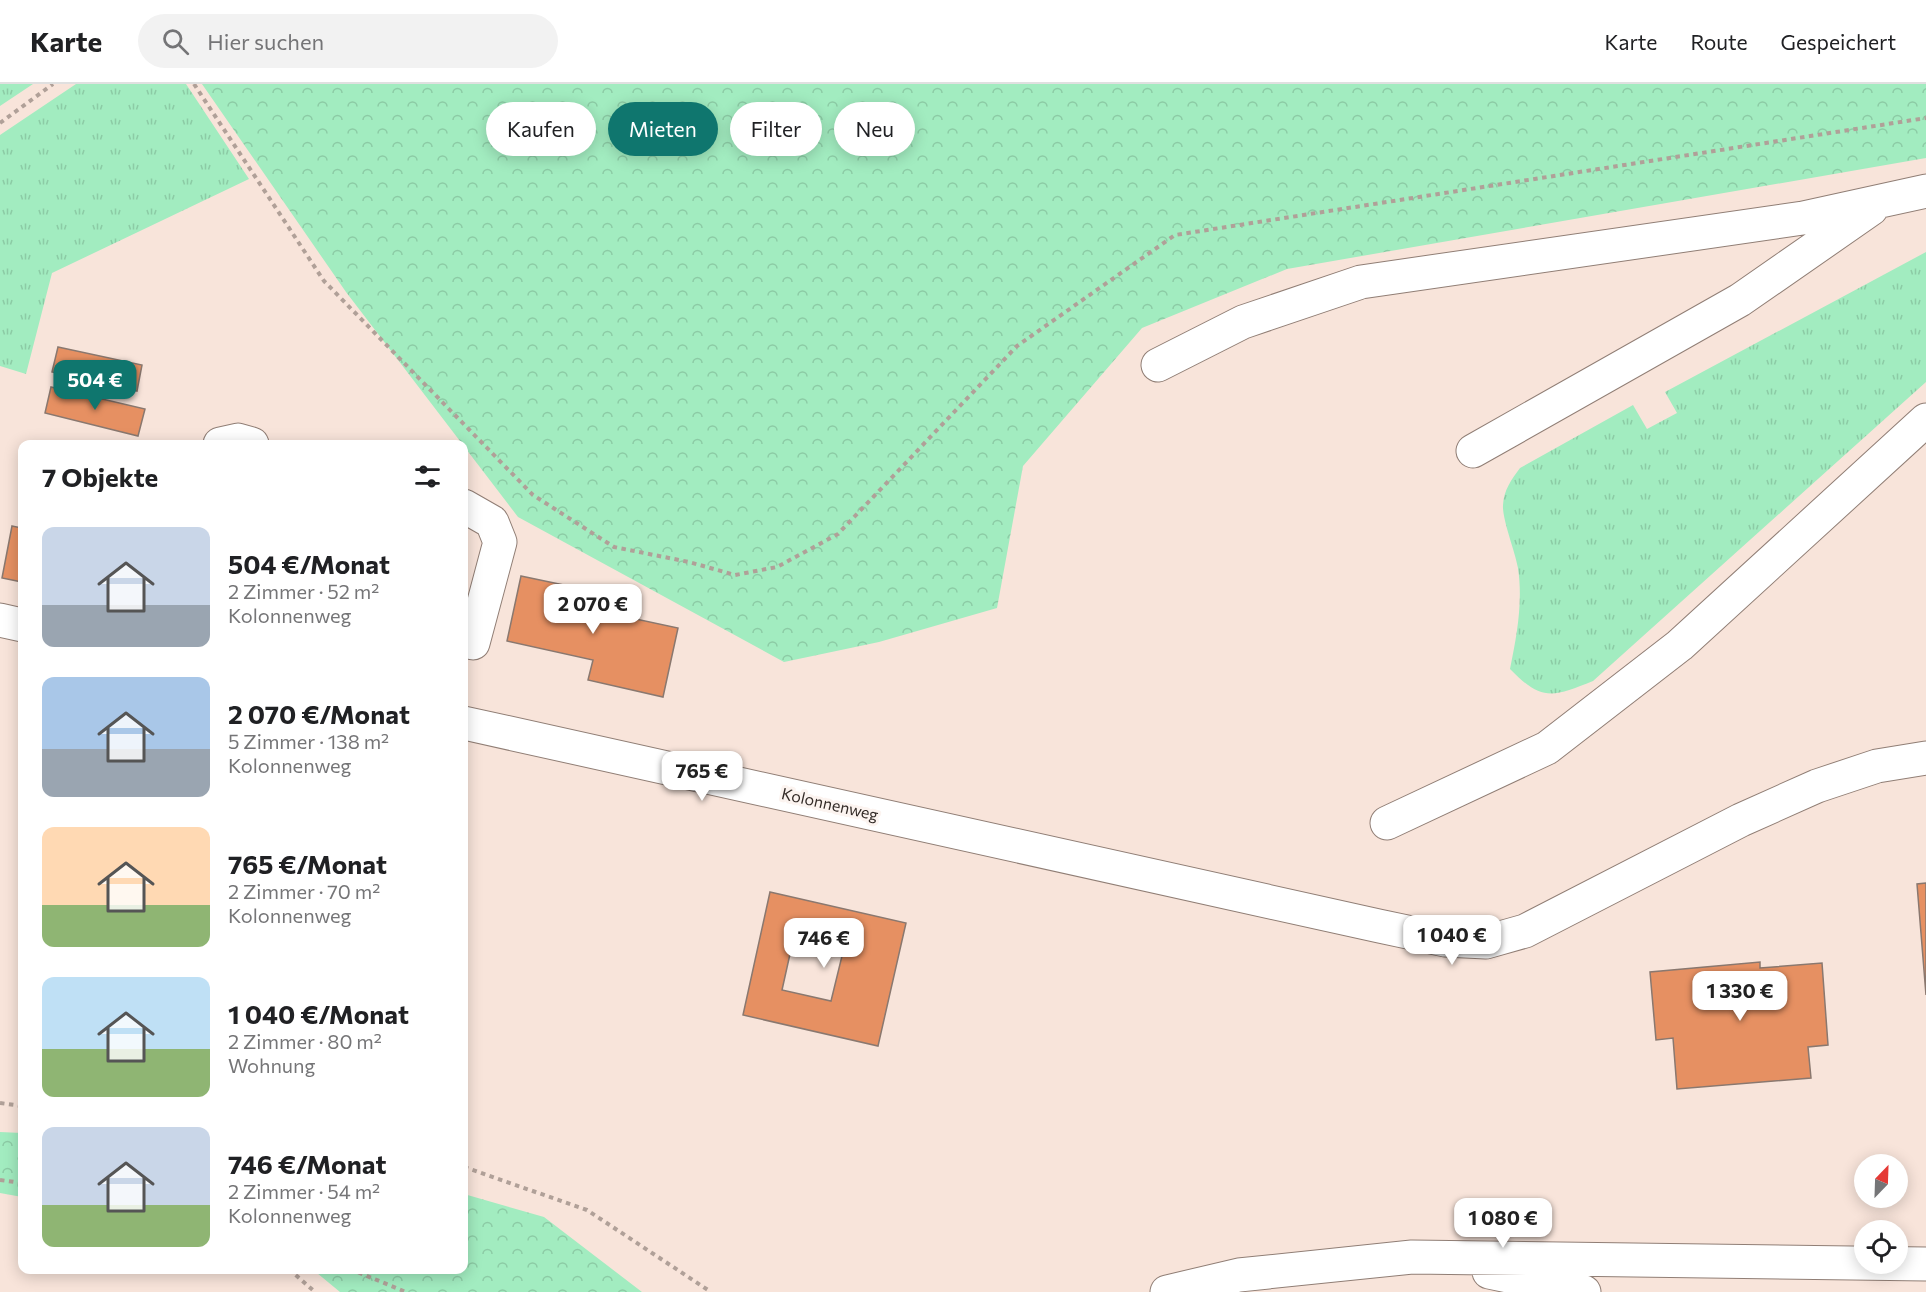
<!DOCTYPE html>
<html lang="de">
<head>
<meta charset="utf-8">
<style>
	body { margin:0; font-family:Commissioner,sans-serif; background:#f2f2f2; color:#202124; height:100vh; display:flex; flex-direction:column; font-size:22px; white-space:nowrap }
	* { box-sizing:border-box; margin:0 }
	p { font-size:20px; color:#757577 }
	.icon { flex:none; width:33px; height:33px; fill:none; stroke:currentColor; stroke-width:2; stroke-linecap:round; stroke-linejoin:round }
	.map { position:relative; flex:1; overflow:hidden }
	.details { position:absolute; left:18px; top:356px; width:450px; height:834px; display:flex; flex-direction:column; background:#fff; border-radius:12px; box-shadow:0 3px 15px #0003 }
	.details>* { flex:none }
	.top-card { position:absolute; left:486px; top:18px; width:570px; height:54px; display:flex; gap:12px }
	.needle { width:39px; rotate:23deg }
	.fabs { position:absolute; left:1854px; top:1070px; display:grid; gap:12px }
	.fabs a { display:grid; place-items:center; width:54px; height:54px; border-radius:50%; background:#fff; box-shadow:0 3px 15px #0003; font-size:30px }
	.price { position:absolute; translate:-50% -51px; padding:0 14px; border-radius:12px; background:#fff; color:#222; font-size:20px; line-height:39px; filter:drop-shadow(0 2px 3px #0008) }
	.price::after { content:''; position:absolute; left:50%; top:36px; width:18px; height:14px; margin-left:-9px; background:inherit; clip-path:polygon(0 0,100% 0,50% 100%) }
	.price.current { background:#0f766e; color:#fff }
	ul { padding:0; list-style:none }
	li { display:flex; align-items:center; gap:18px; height:150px; padding:0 24px }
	li span { display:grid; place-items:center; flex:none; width:168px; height:120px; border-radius:12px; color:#555 }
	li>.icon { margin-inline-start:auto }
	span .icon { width:72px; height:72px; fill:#fffc; stroke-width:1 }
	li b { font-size:26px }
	h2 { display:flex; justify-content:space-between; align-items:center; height:72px; padding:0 24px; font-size:26px }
	.pill { padding:0 21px; border-radius:27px; background:#fff; box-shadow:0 3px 15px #0003; font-size:21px; line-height:54px }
	.pill.current { background:#0f766e; color:#fff }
	header { display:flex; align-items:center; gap:36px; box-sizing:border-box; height:84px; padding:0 30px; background:#fff; border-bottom:2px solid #e0e0e0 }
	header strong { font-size:28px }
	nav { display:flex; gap:33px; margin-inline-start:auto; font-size:21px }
	.search { width:420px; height:54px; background:#f2f2f2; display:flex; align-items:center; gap:15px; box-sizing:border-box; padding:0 21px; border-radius:33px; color:#757577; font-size:22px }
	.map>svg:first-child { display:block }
	.grass { fill:url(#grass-tufts) }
	.forest { fill:url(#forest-crowns) }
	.building { fill:#e69062; stroke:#8a786f; stroke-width:1.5; fill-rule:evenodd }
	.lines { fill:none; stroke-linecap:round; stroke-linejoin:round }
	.minor-casing { stroke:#907e75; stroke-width:35 }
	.path { stroke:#b0a098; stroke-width:4; stroke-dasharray:4.5 4.5; stroke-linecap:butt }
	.minor { stroke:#fff; stroke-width:33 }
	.labels { text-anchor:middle; stroke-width:6; stroke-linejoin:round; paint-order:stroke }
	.street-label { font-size:16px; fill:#332b27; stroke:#fcf4f0 }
</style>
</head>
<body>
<header>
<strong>Karte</strong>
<div class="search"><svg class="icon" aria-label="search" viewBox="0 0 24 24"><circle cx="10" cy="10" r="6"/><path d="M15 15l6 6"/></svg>Hier suchen</div>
<nav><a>Karte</a><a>Route</a><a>Gespeichert</a></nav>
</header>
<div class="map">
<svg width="1926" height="1208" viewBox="0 0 1926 1208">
	<defs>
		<pattern id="grass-tufts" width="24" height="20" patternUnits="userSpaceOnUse" patternTransform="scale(1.5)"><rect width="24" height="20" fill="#a2ecc0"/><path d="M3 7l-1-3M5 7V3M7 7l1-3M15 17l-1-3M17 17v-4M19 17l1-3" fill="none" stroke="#8ccba5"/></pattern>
		<pattern id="forest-crowns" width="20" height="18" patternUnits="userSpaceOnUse" patternTransform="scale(1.5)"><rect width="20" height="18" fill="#a2ecc0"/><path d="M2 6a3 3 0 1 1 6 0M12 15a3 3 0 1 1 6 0" fill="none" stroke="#8ccba5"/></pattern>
	</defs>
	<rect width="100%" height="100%" fill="#f8e4da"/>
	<path class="grass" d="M 0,0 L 33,0 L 0,22 Z
		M 76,0 L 186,0 L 249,95 L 52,189 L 26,290 L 0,282 L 0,51 Z
		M 1926,168 L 1926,298 L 1593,597 C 1553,613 1542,618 1510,585 C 1517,551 1523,518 1518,484 C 1515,467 1502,435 1503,421 C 1504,406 1511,396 1520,384 L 1633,321 L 1647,345 L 1677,329 L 1665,308 Z"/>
	<path class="forest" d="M 202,0 L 1926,0 L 1926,74 L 1287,185 L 1142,244 L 1023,382 L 997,524 L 879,558 L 784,578 L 518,433 L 346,208 Z
		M 0,1048 L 22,1049 L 22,1113 L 0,1109 Z
		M 464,1110 L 544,1133 L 642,1208 L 340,1208 L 317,1189 L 308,1185 L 464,1185 Z"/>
	<path class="building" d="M 58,263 L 142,281 L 137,307 L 52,288 Z
		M 51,303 L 145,325 L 138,352 L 45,329 Z
		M 12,442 L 22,444 L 22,498 L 2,494 Z
		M 521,492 L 607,510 L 603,528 L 678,544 L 663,613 L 588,596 L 593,576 L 507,557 Z
		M 1926,799 L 1926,911 L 1917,800 Z
		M 770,808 L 906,839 L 878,962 L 743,931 ZM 792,861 L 842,872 L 831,917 L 782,906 Z
		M 1760,878 L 1760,884 L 1822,879 L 1828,961 L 1808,963 L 1811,994 L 1677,1005 L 1673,954 L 1656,956 L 1650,888 Z"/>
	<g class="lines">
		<defs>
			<path id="minor" d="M 1158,281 L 1243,238 L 1361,198 L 1803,134 L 1926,107
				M 220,360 L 238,356 L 252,360
				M 1473,367 L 1740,216 L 1871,125
				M 464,422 L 492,438 L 500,458 L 473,559 L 464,557
				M 0,536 L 22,541
				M 464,639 L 1379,842 L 1445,856 L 1486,858 L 1525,847 L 1741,736 L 1817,702 L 1877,682 L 1926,674
				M 1387,739 L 1547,664 L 1680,561 L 1926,336
				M 1489,1188 L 1584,1208
				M 1167,1208 L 1239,1191 L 1412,1173 L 1926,1180"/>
		</defs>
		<use href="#minor" class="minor-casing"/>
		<path class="path" d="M 194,0 L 324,197 L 533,411 L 614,463 L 689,478 L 735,491 L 777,483 L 838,450 L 1017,262 L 1175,151 L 1926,34
			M 0,39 L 53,0
			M 0,1019 L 22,1022
			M 464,1083 L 587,1126 L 711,1208
			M 0,1096 L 22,1099
			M 289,1185 L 315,1208
			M 350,1185 L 406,1208"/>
		<use href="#minor" class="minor"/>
	</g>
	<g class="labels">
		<g class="street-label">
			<text transform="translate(830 720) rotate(13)" y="6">Kolonnenweg</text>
		</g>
	</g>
</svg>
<div class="fabs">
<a><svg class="needle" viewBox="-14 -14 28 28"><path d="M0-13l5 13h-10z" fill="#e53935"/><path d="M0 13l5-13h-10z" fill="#757577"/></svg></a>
<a><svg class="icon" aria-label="locate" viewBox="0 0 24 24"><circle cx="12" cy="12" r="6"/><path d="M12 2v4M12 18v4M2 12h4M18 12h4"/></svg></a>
</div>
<b class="price current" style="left:95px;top:327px">504 €</b>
<b class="price" style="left:593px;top:551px">2 070 €</b>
<b class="price" style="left:702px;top:718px">765 €</b>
<b class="price" style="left:1452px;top:882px">1 040 €</b>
<b class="price" style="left:824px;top:885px">746 €</b>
<b class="price" style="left:1740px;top:938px">1 330 €</b>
<b class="price" style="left:1503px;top:1165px">1 080 €</b>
<div class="top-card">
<a class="pill">Kaufen</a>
<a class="pill current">Mieten</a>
<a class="pill">Filter</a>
<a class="pill">Neu</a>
</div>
<section class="details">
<h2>7 Objekte<svg class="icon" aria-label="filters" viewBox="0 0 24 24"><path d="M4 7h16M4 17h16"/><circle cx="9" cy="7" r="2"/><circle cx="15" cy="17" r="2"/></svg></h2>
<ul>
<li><span style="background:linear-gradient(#c9d6e8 65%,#9aa5b1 0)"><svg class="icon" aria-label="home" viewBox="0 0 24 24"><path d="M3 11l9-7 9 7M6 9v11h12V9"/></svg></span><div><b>504 €/Monat</b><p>2 Zimmer · 52 m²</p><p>Kolonnenweg</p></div></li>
<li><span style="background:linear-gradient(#a9c7e8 60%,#9aa5b1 0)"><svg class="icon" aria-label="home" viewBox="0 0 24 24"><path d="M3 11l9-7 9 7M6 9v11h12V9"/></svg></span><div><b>2 070 €/Monat</b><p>5 Zimmer · 138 m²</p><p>Kolonnenweg</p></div></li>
<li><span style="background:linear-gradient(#ffd9b3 65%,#8fb573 0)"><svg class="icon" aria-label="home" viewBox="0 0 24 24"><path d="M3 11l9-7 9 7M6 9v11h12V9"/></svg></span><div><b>765 €/Monat</b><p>2 Zimmer · 70 m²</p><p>Kolonnenweg</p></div></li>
<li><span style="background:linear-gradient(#bfe0f5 60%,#8fb573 0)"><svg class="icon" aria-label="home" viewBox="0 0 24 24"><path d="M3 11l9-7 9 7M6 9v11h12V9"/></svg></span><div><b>1 040 €/Monat</b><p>2 Zimmer · 80 m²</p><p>Wohnung</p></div></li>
<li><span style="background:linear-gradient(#c9d6e8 65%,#8fb573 0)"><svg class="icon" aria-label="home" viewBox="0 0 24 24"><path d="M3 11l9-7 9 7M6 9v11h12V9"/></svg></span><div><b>746 €/Monat</b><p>2 Zimmer · 54 m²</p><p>Kolonnenweg</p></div></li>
</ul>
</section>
</div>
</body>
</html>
